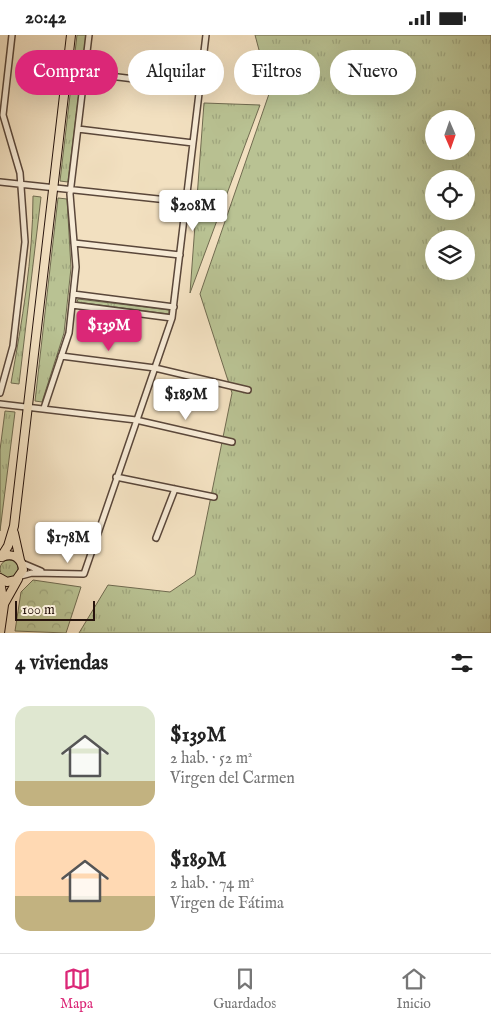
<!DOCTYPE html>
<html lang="es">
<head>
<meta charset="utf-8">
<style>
	body { margin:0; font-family:"IM FELL English",serif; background:#f2f2f2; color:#222; height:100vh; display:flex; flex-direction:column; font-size:19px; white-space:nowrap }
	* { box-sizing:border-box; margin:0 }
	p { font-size:16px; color:#767676 }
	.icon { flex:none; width:28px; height:28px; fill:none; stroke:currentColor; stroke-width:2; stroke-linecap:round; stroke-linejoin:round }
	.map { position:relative; height:598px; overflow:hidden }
	.drawer { display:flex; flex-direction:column; background:#fff; flex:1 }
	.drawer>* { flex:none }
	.hud { position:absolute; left:15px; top:15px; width:461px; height:45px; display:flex; gap:10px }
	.needle { width:32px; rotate:178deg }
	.buttons { position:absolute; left:425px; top:75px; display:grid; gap:10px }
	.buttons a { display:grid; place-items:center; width:50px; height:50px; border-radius:50%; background:#fff; box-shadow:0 5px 20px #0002; font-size:25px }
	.scale { position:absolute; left:15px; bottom:12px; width:80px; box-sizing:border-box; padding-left:5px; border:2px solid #27140d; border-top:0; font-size:14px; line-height:18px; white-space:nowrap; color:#27140d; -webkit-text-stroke:4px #f7ebd6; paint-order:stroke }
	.price { position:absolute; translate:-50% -42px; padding:0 11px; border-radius:5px; background:#fff; color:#222; font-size:16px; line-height:32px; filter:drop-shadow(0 1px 2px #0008) }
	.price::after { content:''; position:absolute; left:50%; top:30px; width:15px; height:11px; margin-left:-8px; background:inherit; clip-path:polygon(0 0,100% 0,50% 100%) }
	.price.on { background:#db2777; color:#fff }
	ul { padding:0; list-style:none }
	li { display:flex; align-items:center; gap:15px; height:125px; padding:0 15px }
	li span { display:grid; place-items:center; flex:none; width:140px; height:100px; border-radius:15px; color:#555 }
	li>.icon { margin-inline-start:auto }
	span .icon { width:60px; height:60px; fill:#fffc; stroke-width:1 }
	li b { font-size:21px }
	h2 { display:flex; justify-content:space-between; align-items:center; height:60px; padding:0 15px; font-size:21px }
	.tag { padding:0 18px; border-radius:22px; background:#fff; box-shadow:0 5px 20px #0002; font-size:18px; line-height:45px }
	.tag.on { background:#db2777; color:#fff }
	.status { display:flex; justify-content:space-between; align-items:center; height:35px; padding:0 25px; background:#fff; direction:ltr }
	.status svg { height:14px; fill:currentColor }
	.tab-bar { display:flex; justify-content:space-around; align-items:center; height:70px; border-top:1px solid #e0e0e0; background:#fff; font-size:14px; color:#767676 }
	.tab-bar a { display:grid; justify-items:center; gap:2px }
	.tab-bar .on { color:#db2777 }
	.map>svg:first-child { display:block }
	.grass { fill:url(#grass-tufts); stroke:#706b50; fill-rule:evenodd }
	.forest { fill:url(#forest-crowns); stroke:#706b50 }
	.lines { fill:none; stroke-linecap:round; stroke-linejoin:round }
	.street-casing { stroke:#5a473a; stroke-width:8 }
	.primary-casing { stroke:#27140d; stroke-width:10 }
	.street { stroke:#f7ebd6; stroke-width:5 }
	.primary { stroke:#f2e0c0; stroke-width:8 }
</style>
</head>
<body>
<div class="status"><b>20:42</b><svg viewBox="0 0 49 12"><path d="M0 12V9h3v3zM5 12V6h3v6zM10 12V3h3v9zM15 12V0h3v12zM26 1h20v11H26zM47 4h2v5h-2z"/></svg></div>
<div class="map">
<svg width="491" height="598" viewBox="0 0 491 598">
	<defs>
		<pattern id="grass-tufts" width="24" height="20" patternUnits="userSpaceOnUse" patternTransform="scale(1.25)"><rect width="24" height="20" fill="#b9c293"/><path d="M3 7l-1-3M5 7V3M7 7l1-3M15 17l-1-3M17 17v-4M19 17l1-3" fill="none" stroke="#9fa67e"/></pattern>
		<pattern id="forest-crowns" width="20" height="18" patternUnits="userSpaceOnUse" patternTransform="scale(1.25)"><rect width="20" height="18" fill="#b9c293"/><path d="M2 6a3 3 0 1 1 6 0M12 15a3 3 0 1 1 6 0" fill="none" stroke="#9fa67e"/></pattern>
	</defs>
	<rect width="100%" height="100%" fill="#f2e0c0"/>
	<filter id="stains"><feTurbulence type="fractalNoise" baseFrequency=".004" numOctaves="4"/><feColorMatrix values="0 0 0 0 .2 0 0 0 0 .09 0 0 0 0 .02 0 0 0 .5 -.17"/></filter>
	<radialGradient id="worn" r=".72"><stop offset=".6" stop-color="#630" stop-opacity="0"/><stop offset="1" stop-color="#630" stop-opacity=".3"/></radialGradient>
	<path class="grass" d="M 77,0 L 86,0 L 68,147 L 60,146 Z
		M 255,0 L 491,0 L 491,598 L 79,598 L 108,550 L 170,557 L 195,540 L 232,358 L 200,259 L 270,56 ZM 434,84 L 466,84 L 466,116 L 434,116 ZM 434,144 L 466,144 L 466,176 L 434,176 ZM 434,204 L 466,204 L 466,236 L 434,236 Z
		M 204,68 L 260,70 L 190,258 Z
		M 33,161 L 41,162 L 19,349 L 11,348 C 22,286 33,224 33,161 Z
		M 58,163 L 67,164 L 71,233 L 64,298 L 42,367 L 35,366 Z
		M 78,264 L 169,275 L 169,279 L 77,267 Z
		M 5,376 L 15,377 L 0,496 L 0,415 Z
		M0 534a9 9 0 1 1 18 0a9 9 0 1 1-18 0Z"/>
	<path class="forest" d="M 33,545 L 81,552 L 66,598 L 15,596 L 21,557 Z"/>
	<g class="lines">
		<defs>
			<path id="street" d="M 85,38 L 200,52
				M 78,94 L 193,108
				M 0,147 L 186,167
				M 74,208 L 180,220
				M 73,259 L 174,272
				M 72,270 L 172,283
				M 61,321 L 155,333 L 248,355
				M 0,358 L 13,311 L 25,207 L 20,138 L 3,80 L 12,0
				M 0,369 L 136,385 L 232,407
				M 44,373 L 69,298 L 72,270 L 76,232 L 70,159 L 89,0
				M 116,442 L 214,462
				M 156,503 L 175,454
				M 22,528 L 41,536
				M 21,541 L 32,538 L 84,539 L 172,283 L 206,0"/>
			<path id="primary" d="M 14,498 L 20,525
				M 1,522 L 8,511 L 14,491 L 71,0
				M 0,543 L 7,547 L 16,545 L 23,535 C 22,523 13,517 2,522
				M 0,546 L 4,570 L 0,598
				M 4,569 L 18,544"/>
		</defs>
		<use href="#street" class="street-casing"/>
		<use href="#primary" class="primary-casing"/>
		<use href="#street" class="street"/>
		<use href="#primary" class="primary"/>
	</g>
	<rect width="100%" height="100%" filter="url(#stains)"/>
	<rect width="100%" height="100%" fill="url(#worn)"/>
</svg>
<div class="buttons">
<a><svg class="needle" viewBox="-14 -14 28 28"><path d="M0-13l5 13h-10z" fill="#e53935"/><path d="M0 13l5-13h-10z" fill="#767676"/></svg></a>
<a><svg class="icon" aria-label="locate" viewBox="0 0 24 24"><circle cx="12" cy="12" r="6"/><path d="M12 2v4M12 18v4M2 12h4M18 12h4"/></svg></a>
<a><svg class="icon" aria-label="layers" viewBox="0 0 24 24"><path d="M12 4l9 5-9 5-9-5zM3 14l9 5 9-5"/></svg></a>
</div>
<div class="scale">100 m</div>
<b class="price" style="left:193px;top:197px">$208M</b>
<b class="price on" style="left:109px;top:317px">$139M</b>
<b class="price" style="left:186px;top:386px">$189M</b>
<b class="price" style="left:68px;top:529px">$178M</b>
<div class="hud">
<a class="tag on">Comprar</a>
<a class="tag">Alquilar</a>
<a class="tag">Filtros</a>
<a class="tag">Nuevo</a>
</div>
</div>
<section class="drawer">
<h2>4 viviendas<svg class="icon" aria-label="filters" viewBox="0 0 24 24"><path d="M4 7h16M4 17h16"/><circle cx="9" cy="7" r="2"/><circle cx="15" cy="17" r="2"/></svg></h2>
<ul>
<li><span style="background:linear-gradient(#dfe7d0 75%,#c2b280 0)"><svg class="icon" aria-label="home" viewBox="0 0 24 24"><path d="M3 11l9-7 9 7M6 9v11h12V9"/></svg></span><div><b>$139M</b><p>2 hab. · 52 m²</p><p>Virgen del Carmen</p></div></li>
<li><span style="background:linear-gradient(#ffd9b3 65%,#c2b280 0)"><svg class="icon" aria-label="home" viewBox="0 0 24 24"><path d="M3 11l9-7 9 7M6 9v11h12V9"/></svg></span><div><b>$189M</b><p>2 hab. · 74 m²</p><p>Virgen de Fátima</p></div></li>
</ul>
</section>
<nav class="tab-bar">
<a class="on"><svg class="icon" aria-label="map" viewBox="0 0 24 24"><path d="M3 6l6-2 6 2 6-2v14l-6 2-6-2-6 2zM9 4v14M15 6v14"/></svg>Mapa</a>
<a><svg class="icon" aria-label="saved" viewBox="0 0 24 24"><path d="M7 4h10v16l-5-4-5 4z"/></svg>Guardados</a>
<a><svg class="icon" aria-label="home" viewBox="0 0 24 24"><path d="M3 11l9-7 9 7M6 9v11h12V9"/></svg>Inicio</a>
</nav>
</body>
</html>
